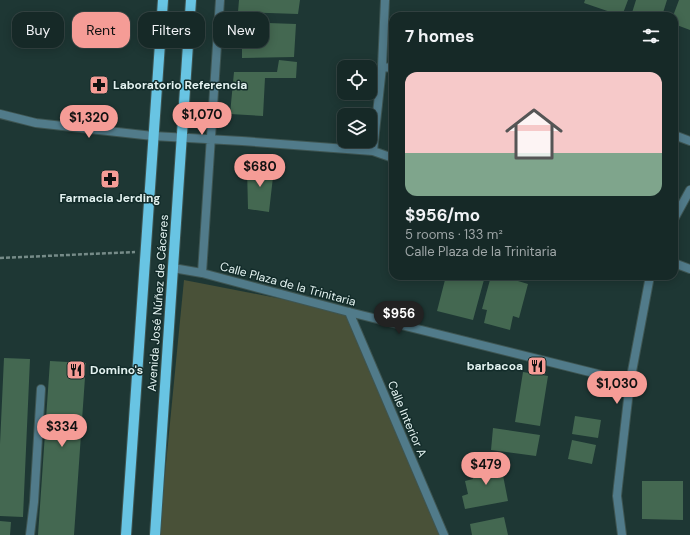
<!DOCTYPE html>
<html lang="en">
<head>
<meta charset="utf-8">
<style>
	body { margin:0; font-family:"DM Sans",sans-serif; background:#233533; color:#f1f3f6; height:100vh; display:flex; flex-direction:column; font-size:15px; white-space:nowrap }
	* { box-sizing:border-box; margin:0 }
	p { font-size:13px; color:#9ea6a7 }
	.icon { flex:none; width:22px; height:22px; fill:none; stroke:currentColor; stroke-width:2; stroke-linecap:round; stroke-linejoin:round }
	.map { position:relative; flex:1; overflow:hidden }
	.drawer { position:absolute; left:389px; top:12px; width:289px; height:268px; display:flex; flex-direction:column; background:#162927; border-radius:12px; box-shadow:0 2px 10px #0003,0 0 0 1px #354544 }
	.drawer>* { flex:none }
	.top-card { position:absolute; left:12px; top:12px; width:317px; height:36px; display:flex; gap:8px }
	.buttons { position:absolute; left:337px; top:60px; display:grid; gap:8px }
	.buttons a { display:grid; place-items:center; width:40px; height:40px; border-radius:8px; background:#162927; box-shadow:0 2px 10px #0003,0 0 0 1px #354544; font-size:20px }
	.price { position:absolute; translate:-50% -34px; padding:0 9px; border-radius:14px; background:#f59c96; color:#111; font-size:13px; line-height:26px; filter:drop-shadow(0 1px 2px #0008) }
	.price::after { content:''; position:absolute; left:50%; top:24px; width:12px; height:9px; margin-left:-6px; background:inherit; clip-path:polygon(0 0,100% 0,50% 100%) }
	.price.selected { background:#222; color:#fff }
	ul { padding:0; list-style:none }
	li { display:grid; align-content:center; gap:8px; height:212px; padding:0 16px }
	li+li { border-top:1px solid #354544 }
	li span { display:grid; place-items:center; height:124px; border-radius:12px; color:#555 }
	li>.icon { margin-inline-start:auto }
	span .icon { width:72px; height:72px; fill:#fffc; stroke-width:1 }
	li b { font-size:17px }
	h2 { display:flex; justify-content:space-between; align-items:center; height:48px; padding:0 16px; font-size:17px }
	.pill { padding:0 14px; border-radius:12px; background:#162927; box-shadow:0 2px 10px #0003,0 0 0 1px #354544; font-size:14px; line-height:36px }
	.pill.selected { background:#f59c96; color:#111 }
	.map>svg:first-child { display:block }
	.green { fill:#495138 }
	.building { fill:#446851 }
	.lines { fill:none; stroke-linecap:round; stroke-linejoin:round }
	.service-casing { stroke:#3e5552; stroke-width:10 }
	.minor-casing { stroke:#3e5552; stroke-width:10 }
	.primary-casing { stroke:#3e5552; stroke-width:12 }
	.path { stroke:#768b88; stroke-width:2.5; stroke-dasharray:4 2; stroke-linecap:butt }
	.service { stroke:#517b8a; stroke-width:8 }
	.minor { stroke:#517b8a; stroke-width:8 }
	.primary { stroke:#68c4e3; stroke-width:10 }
	.labels { text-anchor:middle; stroke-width:3; stroke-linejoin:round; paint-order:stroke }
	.poi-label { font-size:12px; font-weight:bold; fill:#e3f2f0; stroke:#132c2a; text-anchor:start }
	.street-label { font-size:12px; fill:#e3f2f0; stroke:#132c2a }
</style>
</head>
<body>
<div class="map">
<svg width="690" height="535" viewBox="0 0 690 535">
	<rect width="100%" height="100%" fill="#1e3734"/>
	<path class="green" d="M 184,280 L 349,312 L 441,535 L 159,535 Z"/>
	<path class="building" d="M 239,0 L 300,0 L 298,14 L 238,12 Z
		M 585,0 L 628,0 L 622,16 L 584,3 Z
		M 636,0 L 667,0 L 662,16 L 631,16 Z
		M 679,0 L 690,0 L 690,30 L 674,24 L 673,16 Z
		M 242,22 L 296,24 L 294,57 L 242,58 Z
		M 279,60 L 297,62 L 296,78 L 265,78 L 263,116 L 230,114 L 234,72 L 277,72 Z
		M 247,168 L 274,168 L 269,212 L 248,209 Z
		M 446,276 L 485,276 L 473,320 L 437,311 Z
		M 491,276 L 501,276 L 528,284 L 519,318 L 513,316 L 510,330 L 484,323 L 487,310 L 482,309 Z
		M 4,358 L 30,359 L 23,517 L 0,516 L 0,444 Z
		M 50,361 L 86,363 L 74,535 L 38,535 Z
		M 523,372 L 548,376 L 540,426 L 515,422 Z
		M 575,416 L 601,420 L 598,438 L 572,434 Z
		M 493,428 L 540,435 L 536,456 L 491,450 Z
		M 572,440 L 596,445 L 592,464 L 568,459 Z
		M 500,460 L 508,501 L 465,509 L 462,496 L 468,494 L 465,481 L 473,479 L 470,466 Z
		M 642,481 L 683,481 L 683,520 L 642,519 Z
		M 504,517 L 508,535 L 472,535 L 470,524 Z
		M 0,521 L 11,522 L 10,535 L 0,535 Z"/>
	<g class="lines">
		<defs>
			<path id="service" d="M 30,535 L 34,502 L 41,389"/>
			<path id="minor" d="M 382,67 L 393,68
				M 0,114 L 36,123 L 153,136 L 242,141 L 373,151 L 393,158
				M 674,135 L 690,141
				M 373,151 L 382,67 L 385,0
				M 674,219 L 690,190
				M 674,263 L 690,269
				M 173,268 L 202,273 L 349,312 L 630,382
				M 202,273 L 220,0
				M 349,312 L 444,535
				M 622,535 L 617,496 L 618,486 L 630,382 L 650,276"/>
			<path id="primary" d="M 126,535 L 163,0
				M 155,535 L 191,0"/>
		</defs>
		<use href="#service" class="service-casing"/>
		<use href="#minor" class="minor-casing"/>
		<use href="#primary" class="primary-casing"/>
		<path class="path" d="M 0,258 L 135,252"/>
		<use href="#service" class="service"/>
		<use href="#minor" class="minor"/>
		<use href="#primary" class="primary"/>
	</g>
	<defs>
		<symbol id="pharmacy-square" viewBox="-11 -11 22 22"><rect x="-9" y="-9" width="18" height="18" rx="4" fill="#f59c96" stroke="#132c2a"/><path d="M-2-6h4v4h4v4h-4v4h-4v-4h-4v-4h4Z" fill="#111"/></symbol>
		<symbol id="restaurant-square" viewBox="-11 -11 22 22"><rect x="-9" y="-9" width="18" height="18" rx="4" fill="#f59c96" stroke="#132c2a"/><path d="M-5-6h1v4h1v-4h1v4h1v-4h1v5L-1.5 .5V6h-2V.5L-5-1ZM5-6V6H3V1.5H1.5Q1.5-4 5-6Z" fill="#111"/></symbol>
	</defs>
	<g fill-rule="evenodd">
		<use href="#pharmacy-square" x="88" y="74" width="22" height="22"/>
		<use href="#pharmacy-square" x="99" y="168" width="22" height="22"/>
		<use href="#restaurant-square" x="526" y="355" width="22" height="22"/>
		<use href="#restaurant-square" x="65" y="359" width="22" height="22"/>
	</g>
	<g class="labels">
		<g class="poi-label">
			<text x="113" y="89">Laboratorio Referencia</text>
			<text x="110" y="202" text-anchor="middle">Farmacia Jerding</text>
			<text x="523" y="370" text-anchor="end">barbacoa</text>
			<text x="90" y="374">Domino's</text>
		</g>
		<g class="street-label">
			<text transform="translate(288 284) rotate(15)" y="4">Calle Plaza de la Trinitaria</text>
			<text transform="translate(158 303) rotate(-86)" y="4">Avenida José Núñez de Cáceres</text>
			<text transform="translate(407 419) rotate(67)" y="4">Calle Interior A</text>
		</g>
	</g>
</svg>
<div class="buttons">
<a><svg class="icon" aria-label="locate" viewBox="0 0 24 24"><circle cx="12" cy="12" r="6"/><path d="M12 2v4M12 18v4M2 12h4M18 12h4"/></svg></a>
<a><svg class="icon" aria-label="layers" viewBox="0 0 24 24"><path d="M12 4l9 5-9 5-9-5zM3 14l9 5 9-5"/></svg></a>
</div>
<b class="price" style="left:202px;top:136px">$1,070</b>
<b class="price" style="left:89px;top:139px">$1,320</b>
<b class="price" style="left:260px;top:188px">$680</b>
<b class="price selected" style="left:399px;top:335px">$956</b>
<b class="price" style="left:617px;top:405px">$1,030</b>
<b class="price" style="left:62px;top:448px">$334</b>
<b class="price" style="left:486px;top:486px">$479</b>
<div class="top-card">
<a class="pill">Buy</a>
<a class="pill selected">Rent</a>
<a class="pill">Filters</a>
<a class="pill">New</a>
</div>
<section class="drawer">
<h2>7 homes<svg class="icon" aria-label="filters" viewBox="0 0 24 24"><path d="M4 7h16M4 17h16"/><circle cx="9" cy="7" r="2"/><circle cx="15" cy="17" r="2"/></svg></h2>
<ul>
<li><span style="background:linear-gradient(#f6c9c9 65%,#7fa58c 0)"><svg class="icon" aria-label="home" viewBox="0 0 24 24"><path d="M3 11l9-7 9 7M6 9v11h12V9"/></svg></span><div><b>$956/mo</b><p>5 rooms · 133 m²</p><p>Calle Plaza de la Trinitaria</p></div></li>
</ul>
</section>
</div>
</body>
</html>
